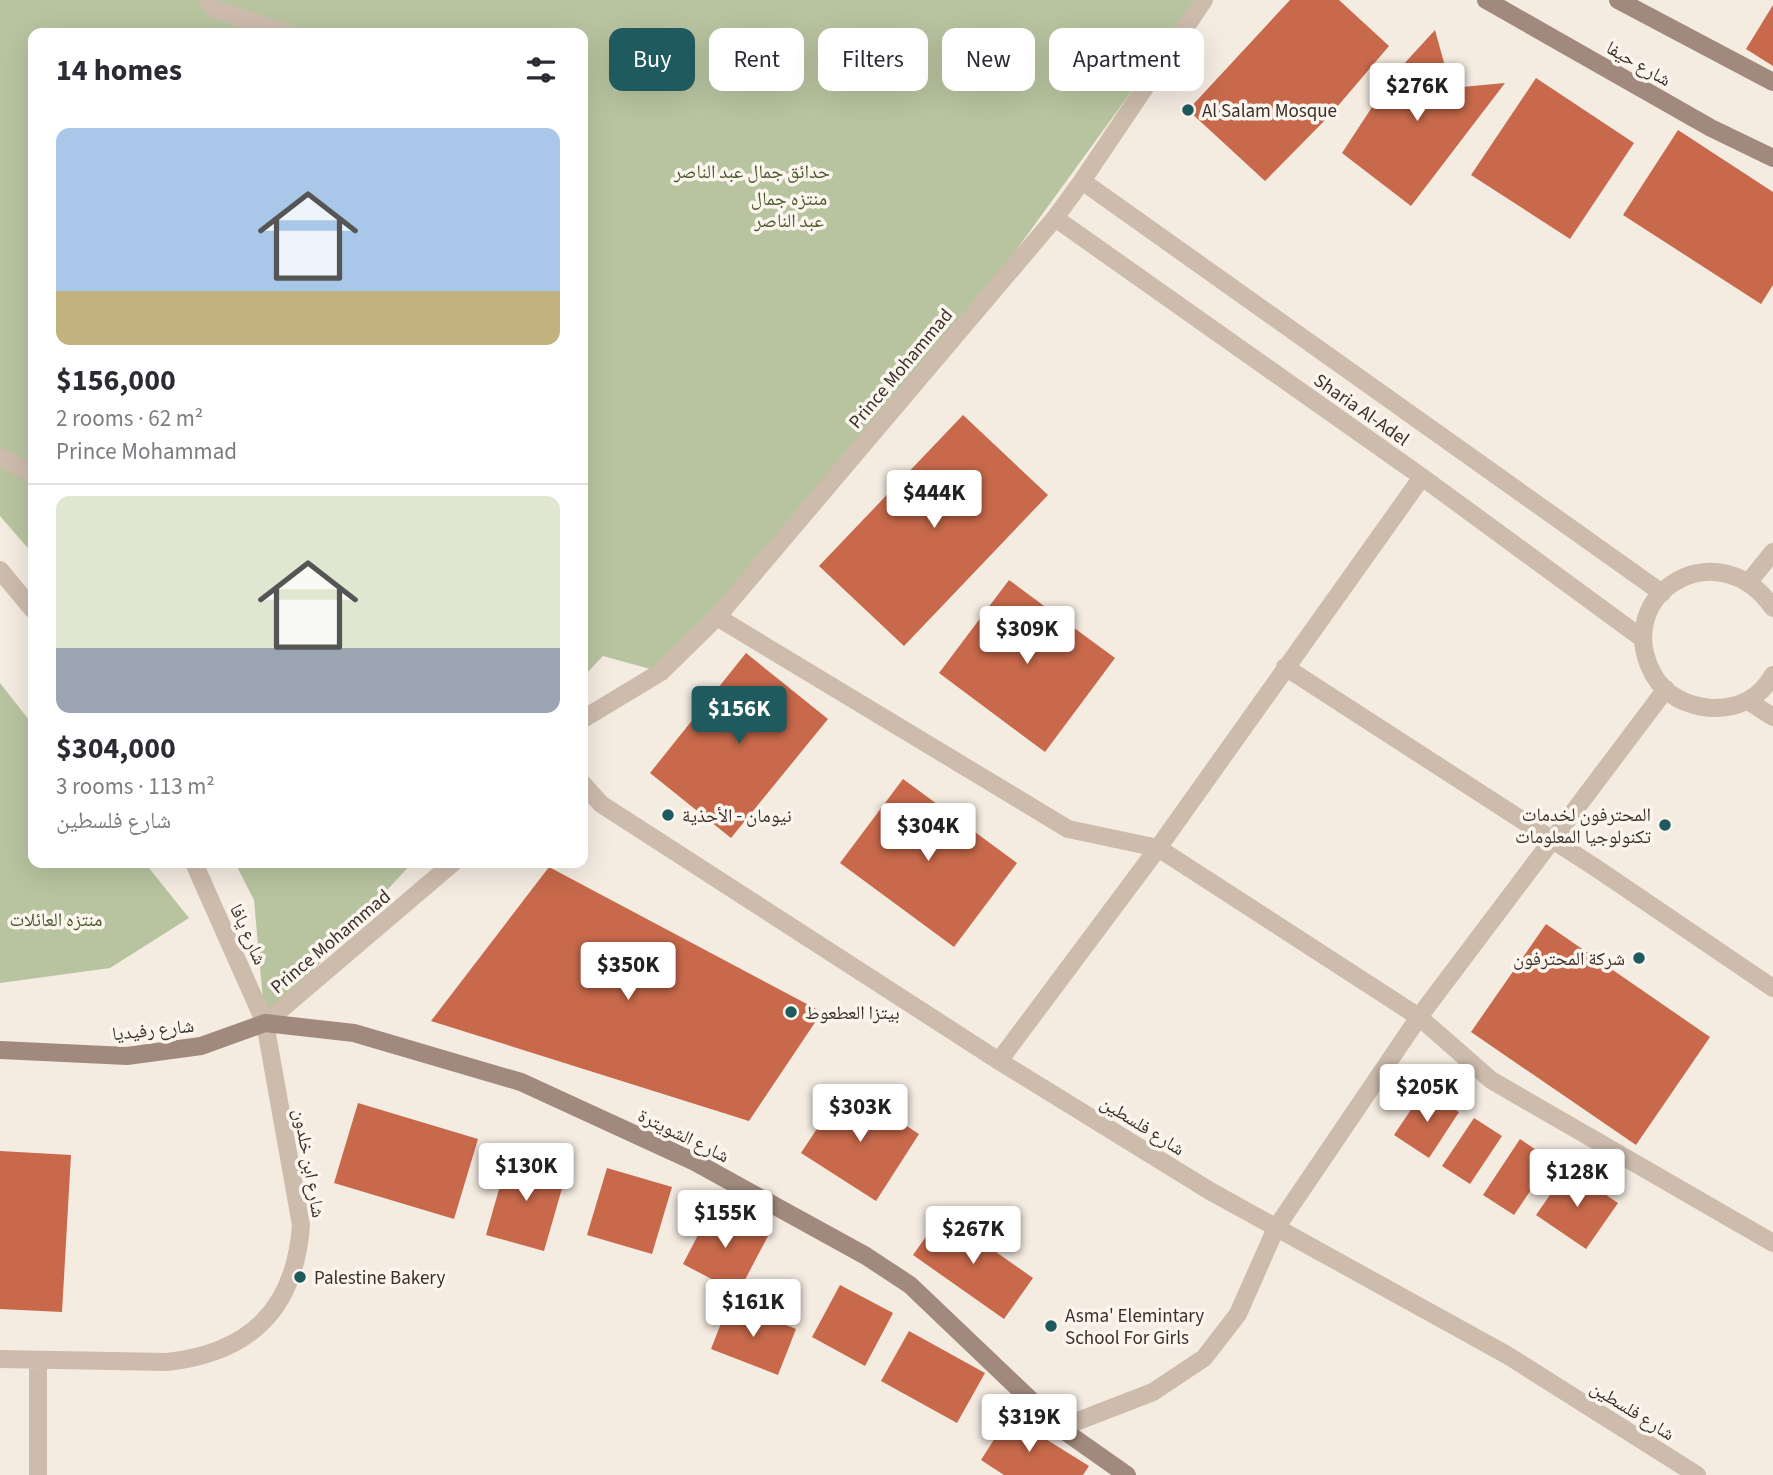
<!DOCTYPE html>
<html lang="en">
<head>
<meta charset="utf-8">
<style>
	body { margin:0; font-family:"Source Sans 3","Noto Naskh Arabic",sans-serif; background:#f7f7f7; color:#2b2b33; height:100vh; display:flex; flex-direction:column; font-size:26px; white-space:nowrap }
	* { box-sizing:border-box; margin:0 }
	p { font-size:23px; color:#7c7c81 }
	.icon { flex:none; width:38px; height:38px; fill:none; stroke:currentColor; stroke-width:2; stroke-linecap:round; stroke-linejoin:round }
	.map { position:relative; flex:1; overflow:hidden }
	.side { position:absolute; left:28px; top:28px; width:560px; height:840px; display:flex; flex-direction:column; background:#fff; border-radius:14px; box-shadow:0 7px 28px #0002 }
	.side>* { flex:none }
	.top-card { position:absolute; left:609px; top:28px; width:665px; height:63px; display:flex; gap:14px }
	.price { position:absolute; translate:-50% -60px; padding:0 16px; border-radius:7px; background:#fff; color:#222; font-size:23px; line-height:46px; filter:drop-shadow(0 2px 4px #0008) }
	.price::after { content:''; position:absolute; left:50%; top:42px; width:21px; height:16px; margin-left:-10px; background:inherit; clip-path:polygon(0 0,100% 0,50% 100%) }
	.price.current { background:#1f5a5e; color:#fff }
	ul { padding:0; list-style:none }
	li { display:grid; align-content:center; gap:14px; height:371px; padding:0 28px }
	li+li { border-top:2px solid #e1e1e2 }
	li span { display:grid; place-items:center; height:217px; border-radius:14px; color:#555 }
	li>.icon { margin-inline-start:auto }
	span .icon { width:126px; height:126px; fill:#fffc; stroke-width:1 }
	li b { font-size:30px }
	h2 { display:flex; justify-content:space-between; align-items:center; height:84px; padding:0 28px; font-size:30px }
	.tag { padding:0 24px; border-radius:14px; background:#fff; box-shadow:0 7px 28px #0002; font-size:24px; line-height:63px }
	.tag.current { background:#1f5a5e; color:#fff }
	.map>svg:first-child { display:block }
	.green { fill:#b8c4a0 }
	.building { fill:#c8694b }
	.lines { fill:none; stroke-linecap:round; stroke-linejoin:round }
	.minor { stroke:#cdbbac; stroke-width:18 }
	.secondary { stroke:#a18a7d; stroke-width:18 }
	.poi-dot { fill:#1f5a5e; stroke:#fbf5ee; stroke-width:2.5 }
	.labels { text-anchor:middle; stroke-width:7; stroke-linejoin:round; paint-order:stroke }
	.street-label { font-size:19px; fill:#3b302b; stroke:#fbf5ee }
	.poi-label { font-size:19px; fill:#3b302b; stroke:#fbf5ee; text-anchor:start }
	.park-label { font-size:19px; fill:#4a5a2e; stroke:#fbf5ee }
</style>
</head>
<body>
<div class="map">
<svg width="1773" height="1475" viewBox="0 0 1773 1475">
	<rect width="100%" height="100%" fill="#f4ebe1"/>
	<path class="green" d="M 0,0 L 1198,0 L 945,348 L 661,672 L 603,656 L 583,677 L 583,33 L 33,33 L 33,554 L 0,516 Z
		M 0,683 L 33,725 L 33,863 L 145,863 L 189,918 L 110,968 L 0,983 Z
		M 235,863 L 412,863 L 265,1023 L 254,900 Z"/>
	<path class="building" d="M 1290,0 L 1339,0 L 1389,46 L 1331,114 L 1265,181 L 1188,110 Z
		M 1773,5 L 1773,66 L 1746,49 Z
		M 1435,30 L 1451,88 L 1505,83 L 1411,206 L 1342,153 L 1391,78 Z
		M 1536,78 L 1634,143 L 1570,239 L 1471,175 Z
		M 1678,130 L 1773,192 L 1773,285 L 1761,304 L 1623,215 Z
		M 963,415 L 1048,495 L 904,646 L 819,566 Z
		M 1009,580 L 1115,658 L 1045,752 L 939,673 Z
		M 746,653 L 828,719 L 731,838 L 650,773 Z
		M 903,779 L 1017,863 L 954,947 L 840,863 Z
		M 549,867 L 822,1012 L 749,1121 L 431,1021 Z
		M 1546,924 L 1710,1037 L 1636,1145 L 1471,1032 Z
		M 845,1086 L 919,1134 L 876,1201 L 801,1153 Z
		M 1424,1090 L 1459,1112 L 1429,1158 L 1394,1135 Z
		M 358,1103 L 478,1139 L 454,1219 L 334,1183 Z
		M 1474,1118 L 1502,1136 L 1470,1184 L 1442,1166 Z
		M 1520,1139 L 1551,1160 L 1514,1215 L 1483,1195 Z
		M 0,1151 L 71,1155 L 62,1312 L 0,1309 Z
		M 509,1154 L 567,1171 L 544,1251 L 486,1235 Z
		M 607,1168 L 672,1187 L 652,1254 L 587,1235 Z
		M 1568,1169 L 1618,1203 L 1586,1249 L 1536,1215 Z
		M 712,1208 L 768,1236 L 738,1293 L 683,1264 Z
		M 942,1214 L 1033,1278 L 1004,1319 L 913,1255 Z
		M 840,1285 L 893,1313 L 865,1366 L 812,1337 Z
		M 729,1303 L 796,1329 L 778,1375 L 711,1349 Z
		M 909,1331 L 985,1373 L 957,1423 L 881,1381 Z
		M 1009,1416 L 1089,1466 L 1083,1475 L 1004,1475 L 981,1460 Z"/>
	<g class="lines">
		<path class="minor" d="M 208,0 L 214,9 L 286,33
			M 1082,181 L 1662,593
			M 1055,218 L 1422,477 L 1643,639
			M 0,457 L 33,474
			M 0,570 L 33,610
			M 1748,583 L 1773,552
			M 1773,608 C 1719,529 1610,593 1653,674 C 1665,696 1688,706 1711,708 C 1738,709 1760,698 1773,675
			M 717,617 L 1068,829 L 1158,848 L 1419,1017 L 1491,1080 L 1773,1243
			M 1285,667 L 1596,868 L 1773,988
			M 1748,701 L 1773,717
			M 583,719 L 661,672 L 717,617 L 1055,218 L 1082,181 L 1204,0
			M 583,784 L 601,804 L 999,1061 L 1210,1191 L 1507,1355 L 1697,1475
			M 265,1023 L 453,863
			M 999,1061 L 1158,848 L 1422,477
			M 0,1359 L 167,1362 C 250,1353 295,1309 301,1225 L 265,1023 L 194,863
			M 38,1360 L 38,1475
			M 1060,1428 L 1153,1392 L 1204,1358 L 1238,1314 L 1276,1228 L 1419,1017 L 1666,689"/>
		<path class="secondary" d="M 1486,0 L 1711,128 L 1773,158
			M 1618,0 L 1773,82
			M 0,1050 L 127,1056 L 201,1046 L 265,1023 L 354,1033 L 521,1082 L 695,1162 L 866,1256 L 910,1285 L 1060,1428 L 1127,1475"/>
	</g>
	<g class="poi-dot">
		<circle cx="1188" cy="110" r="7"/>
		<circle cx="668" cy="815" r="7"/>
		<circle cx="1665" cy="825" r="7"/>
		<circle cx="1639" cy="958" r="7"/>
		<circle cx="791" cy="1012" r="7"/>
		<circle cx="300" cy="1277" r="7"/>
		<circle cx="1051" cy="1326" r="7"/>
	</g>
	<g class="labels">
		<g class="street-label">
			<text transform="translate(1639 63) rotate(30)" y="7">شارع حيفا</text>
			<text transform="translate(900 368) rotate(-50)" y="7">Prince Mohammad</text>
			<text transform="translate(1362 409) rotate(35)" y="7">Sharia Al-Adel</text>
			<text transform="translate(249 934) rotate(66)" y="7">شارع يافا</text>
			<text transform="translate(330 941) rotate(-40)" y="7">Prince Mohammad</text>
			<text transform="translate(153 1029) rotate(-6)" y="7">شارع رفيديا</text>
			<text transform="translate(1143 1125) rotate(32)" y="7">شارع فلسطين</text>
			<text transform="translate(684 1135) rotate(26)" y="7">شارع الشويترة</text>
			<text transform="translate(310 1163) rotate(80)" y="7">شارع ابن خلدون</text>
			<text transform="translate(1633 1410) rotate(32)" y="7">شارع فلسطين</text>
		</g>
		<g class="poi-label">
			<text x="1202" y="117">Al Salam Mosque</text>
			<text x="1651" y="821" text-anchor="end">المحترفون لخدمات<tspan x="1651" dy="22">تكنولوجيا المعلومات</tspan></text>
			<text x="682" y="822">نيومان - الأحذية</text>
			<text x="1625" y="965" text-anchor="end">شركة المحترفون</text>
			<text x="805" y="1019">بيتزا العطعوط</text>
			<text x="314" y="1284">Palestine Bakery</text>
			<text x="1065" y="1322">Asma' Elemintary<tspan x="1065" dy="22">School For Girls</tspan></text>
		</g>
		<g class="park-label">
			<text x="752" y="178">حدائق جمال عبد الناصر</text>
			<text x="789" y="205">منتزه جمال<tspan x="789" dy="22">عبد الناصر</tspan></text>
			<text x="56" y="926">منتزه العائلات</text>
		</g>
	</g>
</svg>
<b class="price" style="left:1417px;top:123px">$276K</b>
<b class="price" style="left:934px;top:530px">$444K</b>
<b class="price" style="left:1027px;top:666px">$309K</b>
<b class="price current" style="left:739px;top:746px">$156K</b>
<b class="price" style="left:928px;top:863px">$304K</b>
<b class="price" style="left:628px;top:1002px">$350K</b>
<b class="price" style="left:1427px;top:1124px">$205K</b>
<b class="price" style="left:860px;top:1144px">$303K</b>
<b class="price" style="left:526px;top:1203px">$130K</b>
<b class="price" style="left:1577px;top:1209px">$128K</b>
<b class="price" style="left:725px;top:1250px">$155K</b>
<b class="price" style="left:973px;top:1266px">$267K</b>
<b class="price" style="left:753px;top:1339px">$161K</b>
<b class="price" style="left:1029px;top:1454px">$319K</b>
<div class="top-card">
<a class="tag current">Buy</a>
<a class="tag">Rent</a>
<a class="tag">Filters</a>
<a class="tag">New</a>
<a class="tag">Apartment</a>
</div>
<section class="side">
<h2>14 homes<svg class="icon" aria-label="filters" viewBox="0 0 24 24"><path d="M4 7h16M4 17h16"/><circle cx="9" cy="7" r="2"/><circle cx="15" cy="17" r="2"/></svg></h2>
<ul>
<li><span style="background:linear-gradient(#a9c7e8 75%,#c2b280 0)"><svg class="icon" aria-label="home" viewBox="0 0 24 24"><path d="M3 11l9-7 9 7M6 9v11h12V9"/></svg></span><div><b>$156,000</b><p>2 rooms · 62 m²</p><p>Prince Mohammad</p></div></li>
<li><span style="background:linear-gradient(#dfe7d0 70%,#9aa5b1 0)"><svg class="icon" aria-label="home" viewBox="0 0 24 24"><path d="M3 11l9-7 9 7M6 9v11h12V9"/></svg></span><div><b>$304,000</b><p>3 rooms · 113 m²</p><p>شارع فلسطين</p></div></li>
</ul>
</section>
</div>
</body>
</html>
